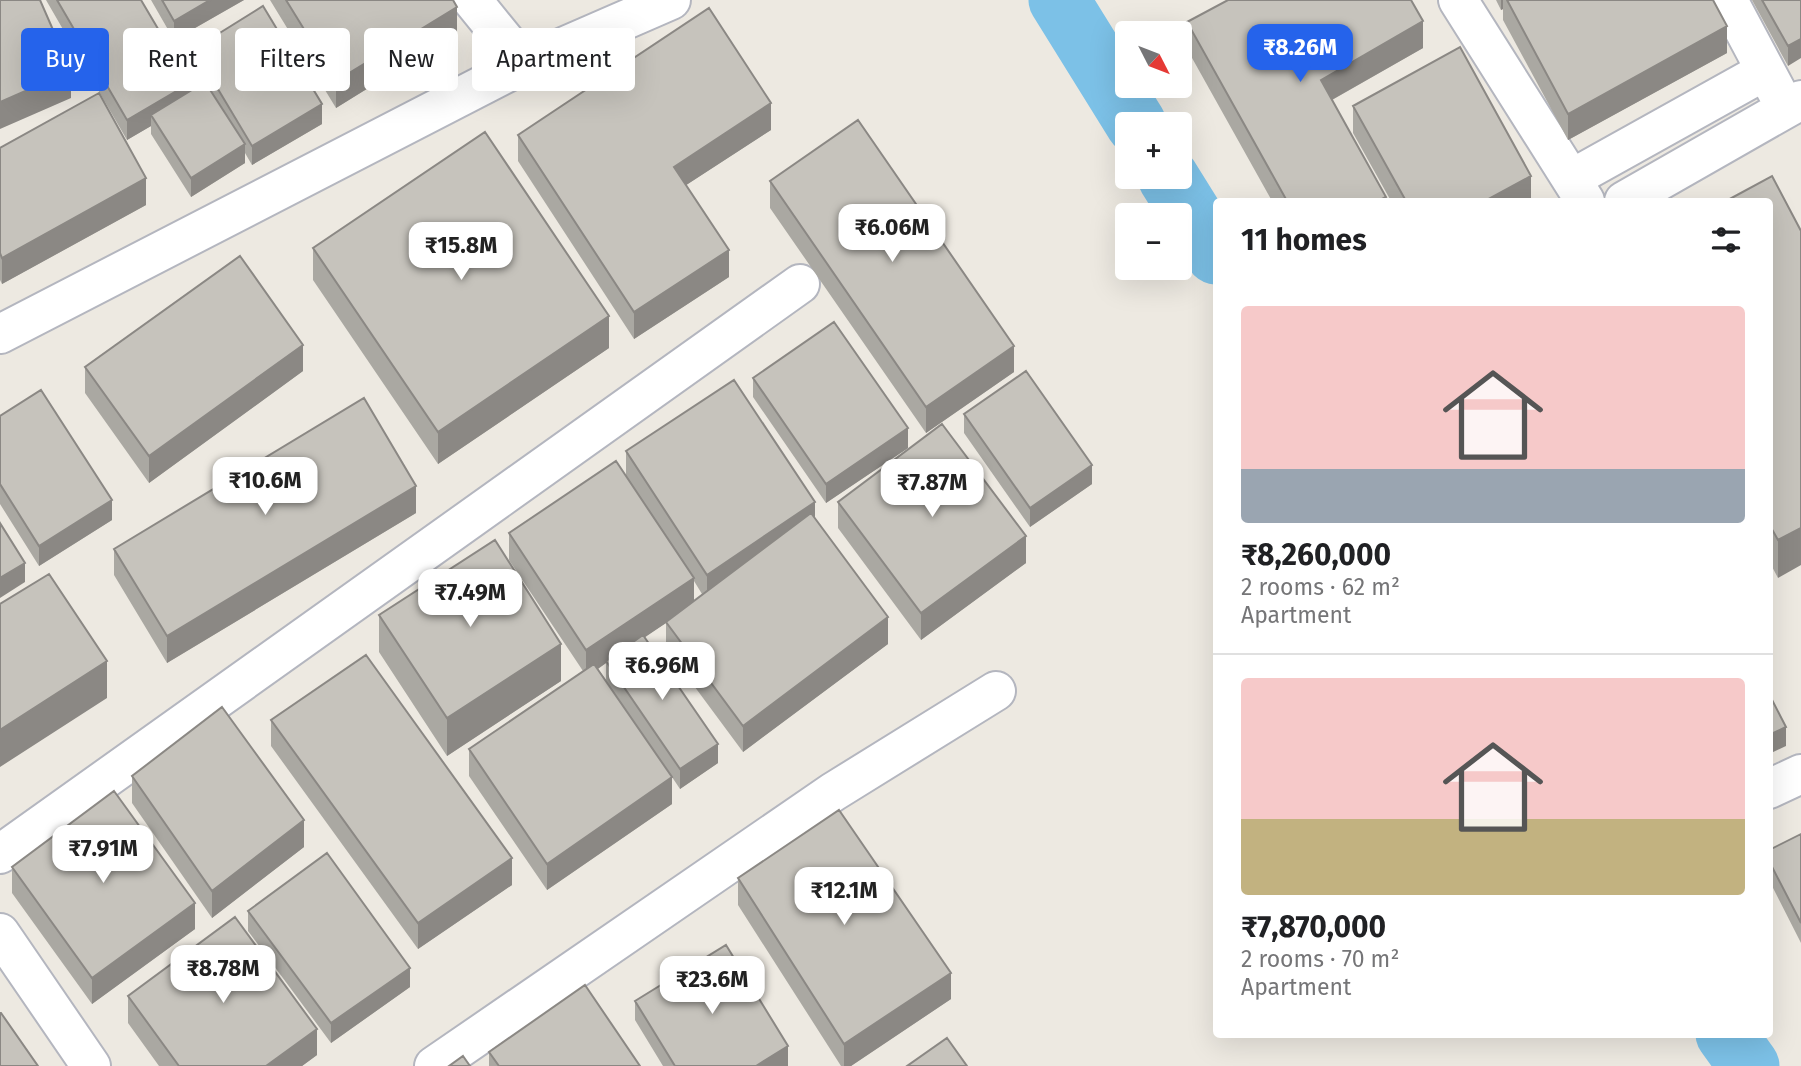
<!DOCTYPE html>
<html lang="en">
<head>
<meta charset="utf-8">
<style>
	body { margin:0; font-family:"Fira Sans",sans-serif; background:#f2f2f2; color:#202124; height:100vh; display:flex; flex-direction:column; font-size:26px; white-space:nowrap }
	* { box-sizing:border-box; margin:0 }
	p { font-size:23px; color:#757577 }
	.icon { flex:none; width:38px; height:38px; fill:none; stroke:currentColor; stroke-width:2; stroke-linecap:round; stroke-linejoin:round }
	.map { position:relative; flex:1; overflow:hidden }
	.side { position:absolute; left:1213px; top:198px; width:560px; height:840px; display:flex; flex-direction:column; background:#fff; border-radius:7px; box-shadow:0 7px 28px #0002 }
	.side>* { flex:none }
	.top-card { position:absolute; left:21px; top:28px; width:665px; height:63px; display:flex; gap:14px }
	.needle { width:46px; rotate:132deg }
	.fabs { position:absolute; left:1115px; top:21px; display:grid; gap:14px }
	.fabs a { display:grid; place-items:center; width:77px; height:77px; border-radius:7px; background:#fff; box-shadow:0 7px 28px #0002; font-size:35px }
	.price { position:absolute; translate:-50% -60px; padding:0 16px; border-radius:14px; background:#fff; color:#222; font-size:23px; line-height:46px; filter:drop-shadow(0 2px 4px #0008) }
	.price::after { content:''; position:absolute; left:50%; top:42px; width:21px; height:16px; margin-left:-10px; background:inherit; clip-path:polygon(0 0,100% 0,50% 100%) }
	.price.on { background:#2563eb; color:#fff }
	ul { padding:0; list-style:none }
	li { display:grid; align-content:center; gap:14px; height:371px; padding:0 28px }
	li+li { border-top:2px solid #e0e0e0 }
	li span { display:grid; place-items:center; height:217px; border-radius:7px; color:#555 }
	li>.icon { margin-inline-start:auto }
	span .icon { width:126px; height:126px; fill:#fffc; stroke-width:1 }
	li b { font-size:30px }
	h2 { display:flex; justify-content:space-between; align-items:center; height:84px; padding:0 28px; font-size:30px }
	.tag { padding:0 24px; border-radius:7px; background:#fff; box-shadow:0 7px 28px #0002; font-size:24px; line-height:63px }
	.tag.on { background:#2563eb; color:#fff }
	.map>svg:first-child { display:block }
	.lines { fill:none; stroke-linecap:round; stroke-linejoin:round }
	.canal { stroke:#7cc1e7; stroke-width:61 }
	.minor-casing { stroke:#b4b6bf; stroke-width:42 }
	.minor { stroke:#fff; stroke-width:38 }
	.wall { fill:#aaa8a2; fill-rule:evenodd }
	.shaded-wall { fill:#8b8884 }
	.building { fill:#c6c3bc; stroke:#8b8884; stroke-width:2 }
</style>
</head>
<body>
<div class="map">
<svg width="1801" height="1066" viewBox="0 0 1801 1066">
	<rect width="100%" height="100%" fill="#ede9e1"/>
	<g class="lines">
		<path class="canal" d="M 1059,0 L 1136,124
			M 1168,177 L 1216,254
			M 1726,1034 L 1749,1066"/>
		<defs>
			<path id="minor" d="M 472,0 L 524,64
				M 1458,0 L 1585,201
				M 1728,0 L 1778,94
				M 1571,179 L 1765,71
				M 1624,201 L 1801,100
				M 0,334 L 524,64 L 671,0
				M 1769,789 L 1801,774
				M 0,854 L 800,284
				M 0,933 L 91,1066
				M 434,1066 L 833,792 L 996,691"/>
		</defs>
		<use href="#minor" class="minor-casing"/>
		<use href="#minor" class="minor"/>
	</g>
	<path class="wall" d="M 46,0 L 141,0 L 190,91 L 203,83 L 194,68 L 194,49 L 322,124 L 252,165 L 245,153 L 245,163 L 191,197 L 151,134 L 151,126 L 127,140 Z
		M 151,0 L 244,0 L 174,40 Z
		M 270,0 L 453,0 L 457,33 L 336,108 Z
		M 1496,0 L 1713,0 L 1727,53 L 1568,140 L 1503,20 L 1503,9 L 1501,10 Z
		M 1752,0 L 1801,0 L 1788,66 Z
		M 1187,22 L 1423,48 L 1332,100 L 1386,201 L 1272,201 L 1187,49 Z
		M 1353,106 L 1531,201 L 1391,201 L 1353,133 Z
		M 771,130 L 686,185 L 729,277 L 634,339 L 518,161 L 518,135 Z
		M 0,148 L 146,205 L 2,284 L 0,280 Z
		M 770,181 L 1014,372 L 926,433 L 770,208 Z
		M 1769,201 L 1801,231 L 1778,578 L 1769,561 Z
		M 313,248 L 609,348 L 438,464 L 313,280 Z
		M 85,367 L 303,371 L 149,483 L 85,393 Z
		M 753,378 L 908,448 L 826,503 L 753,397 Z
		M 964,414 L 1092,484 L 1030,527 L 964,433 Z
		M 0,416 L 112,520 L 39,566 L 0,504 Z
		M 626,451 L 815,519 L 888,644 L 743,752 L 666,648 L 666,623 L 644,637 L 718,763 L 680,789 L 662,762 L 672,804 L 547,890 L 469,776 L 469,749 L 583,671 L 509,560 L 509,533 L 626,476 ZM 694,581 L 702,594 L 694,601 ZM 606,663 L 606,680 L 598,669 Z
		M 838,502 L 1026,563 L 921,640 L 838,528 Z
		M 416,513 L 167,663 L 114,575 L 114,549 Z
		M 379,615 L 561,681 L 447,756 L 379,652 Z
		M 271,720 L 512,885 L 418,949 L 271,746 Z
		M 132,776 L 304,847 L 212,918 L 132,803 Z
		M 1801,834 L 1801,943 L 1769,880 L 1769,850 Z
		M 12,867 L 195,929 L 92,1004 L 12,893 Z
		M 738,878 L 951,999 L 851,1066 L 841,1066 L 738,905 Z
		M 248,911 L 410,987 L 331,1043 L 248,931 Z
		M 128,996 L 317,1055 L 302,1066 L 159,1066 L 128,1023 Z
		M 635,1001 L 788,1066 L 663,1066 L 635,1020 Z
		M 489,1052 L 640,1066 L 489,1066 Z"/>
	<path class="shaded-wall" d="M 210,0 L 244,0 L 174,40 L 174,21 Z
		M 1501,0 L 1503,0 L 1503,9 L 1501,10 Z
		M 457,7 L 457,33 L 336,108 L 336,81 Z
		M 1423,21 L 1423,48 L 1321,106 L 1321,80 Z
		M 1727,26 L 1727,53 L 1568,140 L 1568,114 Z
		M 1801,39 L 1801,58 L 1788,66 L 1788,46 Z
		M 71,71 L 71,98 L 0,129 L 0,102 Z
		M 190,83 L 190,103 L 151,115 L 151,126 L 127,140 L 127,120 Z
		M 771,103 L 771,130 L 674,193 L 674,167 Z
		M 322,104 L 322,124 L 252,165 L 252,146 Z
		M 245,144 L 245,163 L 191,197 L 191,178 Z
		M 1531,176 L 1531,201 L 1485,201 Z
		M 146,178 L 146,205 L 2,284 L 2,258 Z
		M 729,250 L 729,277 L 634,339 L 634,312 Z
		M 609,316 L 609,348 L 438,464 L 438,432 Z
		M 303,345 L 303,371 L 149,483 L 149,456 Z
		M 1014,346 L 1014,372 L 926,433 L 926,407 Z
		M 908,428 L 908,448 L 826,503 L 826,484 Z
		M 1092,465 L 1092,484 L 1030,527 L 1030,508 Z
		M 416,486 L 416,513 L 167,663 L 167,636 Z
		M 112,500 L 112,520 L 39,566 L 39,546 Z
		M 815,502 L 815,529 L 707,601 L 707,575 Z
		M 1801,528 L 1801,565 L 1778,578 L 1778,540 Z
		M 1026,536 L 1026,563 L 921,640 L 921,613 Z
		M 25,563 L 25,582 L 0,598 L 0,578 Z
		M 694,578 L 694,604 L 607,663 L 606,661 L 606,663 L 586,677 L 586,650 Z
		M 888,617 L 888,644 L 743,752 L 743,726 Z
		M 561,644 L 561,681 L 447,756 L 447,718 Z
		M 107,661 L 107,698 L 0,767 L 0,730 Z
		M 1786,727 L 1786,746 L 1769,754 L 1769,735 Z
		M 718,744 L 718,763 L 680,789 L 680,769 Z
		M 672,777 L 672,804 L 547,890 L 547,864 Z
		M 304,820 L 304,847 L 212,918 L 212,891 Z
		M 512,858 L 512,885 L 418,949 L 418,923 Z
		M 195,903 L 195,929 L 92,1004 L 92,978 Z
		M 410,968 L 410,987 L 331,1043 L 331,1023 Z
		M 951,973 L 951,999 L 851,1066 L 844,1066 L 844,1044 Z
		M 317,1029 L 317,1055 L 302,1066 L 266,1066 Z
		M 788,1046 L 788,1066 L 756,1066 Z"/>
	<path class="building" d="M 0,0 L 40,0 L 71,71 L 0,102 Z
		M 57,0 L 141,0 L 190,83 L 127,120 Z
		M 162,0 L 210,0 L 174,21 Z
		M 286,0 L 453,0 L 457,7 L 336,81 Z
		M 1228,0 L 1411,0 L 1423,21 L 1321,80 L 1386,197 L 1378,201 L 1287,201 L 1187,22 Z
		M 1507,0 L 1713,0 L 1727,26 L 1568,114 Z
		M 1762,0 L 1801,0 L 1801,39 L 1788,46 Z
		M 263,6 L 322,104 L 252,146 L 194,49 Z
		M 709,8 L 771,103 L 674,167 L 729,250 L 634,312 L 518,135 Z
		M 1460,47 L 1531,176 L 1485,201 L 1406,201 L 1353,106 Z
		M 205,82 L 245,144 L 191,178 L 151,115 Z
		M 99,93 L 146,178 L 2,258 L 0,253 L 0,148 Z
		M 858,120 L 1014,346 L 926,407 L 770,181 Z
		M 485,132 L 609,316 L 438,432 L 313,248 Z
		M 1772,176 L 1801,231 L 1801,528 L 1778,540 L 1769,524 L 1769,201 L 1726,201 Z
		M 240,256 L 303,345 L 149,456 L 85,367 Z
		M 834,322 L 908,428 L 826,484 L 753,378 Z
		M 1026,371 L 1092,465 L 1030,508 L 964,414 Z
		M 734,380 L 815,502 L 707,575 L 626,451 Z
		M 41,390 L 112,500 L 39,546 L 0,484 L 0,416 Z
		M 364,398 L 416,486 L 167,636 L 114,549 Z
		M 942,424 L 1026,536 L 921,613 L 838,502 Z
		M 616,461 L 694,578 L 586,650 L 509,533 Z
		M 811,513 L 888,617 L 743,726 L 666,622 Z
		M 0,523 L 25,563 L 0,578 Z
		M 495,540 L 561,644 L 447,718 L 379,615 Z
		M 49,574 L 107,661 L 0,730 L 0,604 Z
		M 643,635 L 718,744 L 680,769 L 606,661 Z
		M 366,655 L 512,858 L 418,923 L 271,720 Z
		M 594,664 L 672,777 L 547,864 L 469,749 Z
		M 1769,694 L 1786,727 L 1769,735 Z
		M 222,707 L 304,820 L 212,891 L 132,776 Z
		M 114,791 L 195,903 L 92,978 L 12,867 Z
		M 839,810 L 951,973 L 844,1044 L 738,878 Z
		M 1801,834 L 1801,923 L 1769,861 L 1769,850 Z
		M 327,853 L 410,968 L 331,1023 L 248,911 Z
		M 235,917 L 317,1029 L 266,1066 L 179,1066 L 128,996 Z
		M 726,945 L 788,1046 L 756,1066 L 675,1066 L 635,1001 Z
		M 585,985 L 640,1066 L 499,1066 L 489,1052 Z
		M 0,1013 L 1,1013 L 38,1066 L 0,1066 Z
		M 947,1038 L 967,1066 L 907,1066 Z
		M 463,1056 L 470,1066 L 449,1066 Z"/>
</svg>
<div class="fabs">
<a><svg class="needle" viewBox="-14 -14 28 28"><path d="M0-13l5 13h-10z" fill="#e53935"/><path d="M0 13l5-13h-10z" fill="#757577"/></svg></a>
<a>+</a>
<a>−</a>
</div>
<b class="price on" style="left:1300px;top:84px">₹8.26M</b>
<b class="price" style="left:892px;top:264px">₹6.06M</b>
<b class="price" style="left:461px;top:282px">₹15.8M</b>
<b class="price" style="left:265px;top:517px">₹10.6M</b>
<b class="price" style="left:932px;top:519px">₹7.87M</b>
<b class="price" style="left:470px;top:629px">₹7.49M</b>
<b class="price" style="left:662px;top:702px">₹6.96M</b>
<b class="price" style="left:103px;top:885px">₹7.91M</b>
<b class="price" style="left:844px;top:927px">₹12.1M</b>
<b class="price" style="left:223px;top:1005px">₹8.78M</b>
<b class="price" style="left:712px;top:1016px">₹23.6M</b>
<div class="top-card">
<a class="tag on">Buy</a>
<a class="tag">Rent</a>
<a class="tag">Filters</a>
<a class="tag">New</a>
<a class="tag">Apartment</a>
</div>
<section class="side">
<h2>11 homes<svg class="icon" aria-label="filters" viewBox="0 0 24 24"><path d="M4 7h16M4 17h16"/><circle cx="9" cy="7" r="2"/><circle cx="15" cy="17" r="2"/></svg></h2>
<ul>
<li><span style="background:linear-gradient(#f6c9c9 75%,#9aa5b1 0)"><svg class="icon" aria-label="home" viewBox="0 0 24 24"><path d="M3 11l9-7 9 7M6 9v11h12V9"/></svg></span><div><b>₹8,260,000</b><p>2 rooms · 62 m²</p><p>Apartment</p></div></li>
<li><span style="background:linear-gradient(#f6c9c9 65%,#c2b280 0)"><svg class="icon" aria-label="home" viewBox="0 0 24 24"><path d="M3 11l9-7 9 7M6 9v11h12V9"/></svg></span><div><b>₹7,870,000</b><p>2 rooms · 70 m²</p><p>Apartment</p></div></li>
</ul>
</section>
</div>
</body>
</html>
